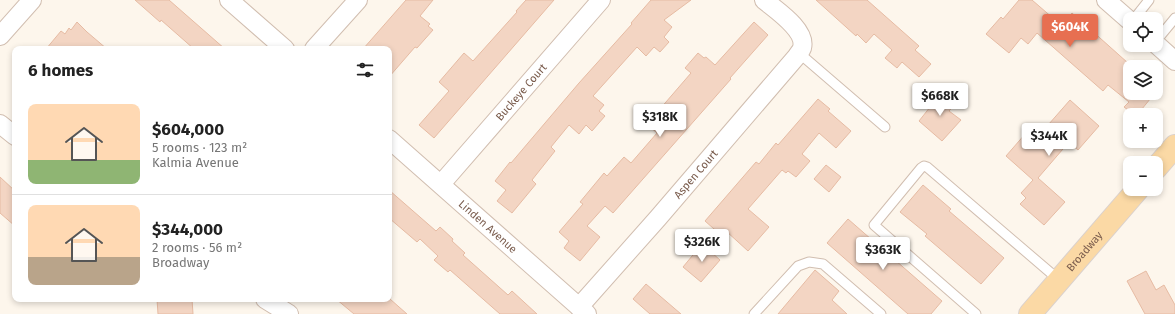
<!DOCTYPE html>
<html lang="en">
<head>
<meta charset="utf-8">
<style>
	body { margin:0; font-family:"Fira Sans",sans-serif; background:#f6f6f6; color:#222; height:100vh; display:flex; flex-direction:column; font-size:15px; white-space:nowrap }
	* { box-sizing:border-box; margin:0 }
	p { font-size:13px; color:#767676 }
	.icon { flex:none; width:22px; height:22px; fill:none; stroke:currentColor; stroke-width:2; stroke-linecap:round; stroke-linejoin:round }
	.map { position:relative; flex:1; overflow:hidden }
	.drawer { position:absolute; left:12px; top:46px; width:380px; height:256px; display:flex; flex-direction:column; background:#fff; border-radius:8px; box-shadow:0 2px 6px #0003 }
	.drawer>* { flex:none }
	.buttons { position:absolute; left:1123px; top:12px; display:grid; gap:8px }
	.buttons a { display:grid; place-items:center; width:40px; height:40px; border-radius:8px; background:#fff; box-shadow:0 2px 6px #0003; font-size:20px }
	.price { position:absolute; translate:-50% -34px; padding:0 9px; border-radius:4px; background:#fff; color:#222; font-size:13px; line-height:26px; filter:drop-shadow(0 1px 2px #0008) }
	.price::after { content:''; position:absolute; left:50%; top:24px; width:12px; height:9px; margin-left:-6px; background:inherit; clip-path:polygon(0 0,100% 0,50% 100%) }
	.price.current { background:#e76f51; color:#fff }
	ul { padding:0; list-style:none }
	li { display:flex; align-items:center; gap:12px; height:100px; padding:0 16px }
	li+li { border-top:1px solid #e0e0e0 }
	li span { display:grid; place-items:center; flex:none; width:112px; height:80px; border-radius:8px; color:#555 }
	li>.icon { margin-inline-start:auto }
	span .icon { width:48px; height:48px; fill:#fffc; stroke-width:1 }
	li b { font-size:17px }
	h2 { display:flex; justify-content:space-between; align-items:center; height:48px; padding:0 16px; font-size:17px }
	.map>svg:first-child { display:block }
	.building { fill:#f3d5c3; stroke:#e6bba3 }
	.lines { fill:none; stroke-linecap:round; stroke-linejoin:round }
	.lane-casing { stroke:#d1beb0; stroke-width:11 }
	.street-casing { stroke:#d1beb0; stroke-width:20 }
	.primary-casing { stroke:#dad1cd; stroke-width:24 }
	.lane { stroke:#fff; stroke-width:9 }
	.street { stroke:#fff; stroke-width:18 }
	.primary { stroke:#fbd9a5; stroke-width:22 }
	.labels { text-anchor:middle; stroke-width:3.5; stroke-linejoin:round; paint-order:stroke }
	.street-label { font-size:11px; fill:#7a5c4d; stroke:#fffaf3 }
</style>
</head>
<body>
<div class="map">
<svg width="1175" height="314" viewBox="0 0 1175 314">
	<rect width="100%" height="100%" fill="#fdf6ec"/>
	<path class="building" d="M 135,0 L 169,0 L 225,49 L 194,49 L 161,20 L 160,22 Z
		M 406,0 L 433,0 L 420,16 L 430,24 L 428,26 L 433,30 L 417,48 L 415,47 L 389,77 L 389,49 L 363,49 Z
		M 526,0 L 554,0 L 434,138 L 419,125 L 449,91 L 439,82 L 464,53 L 473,61 L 517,12 L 516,11 Z
		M 651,0 L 691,0 L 664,20 L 672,27 L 664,37 L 669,42 L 660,52 L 654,47 L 646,56 L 637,47 L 593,96 L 604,105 L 599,111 L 605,116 L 592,131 L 586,125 L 579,134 L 569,125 L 551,147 L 555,151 L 532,180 L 536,184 L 512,213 L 497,201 L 506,190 L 495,181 L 510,162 L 511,163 L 579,83 L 632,24 L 631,23 Z
		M 816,0 L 867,0 L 919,46 L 915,50 L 931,64 L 919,77 L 902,62 L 897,68 L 885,58 L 892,50 L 874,34 L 866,43 L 857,34 L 856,36 Z
		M 1019,0 L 1032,0 L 1061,25 L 1072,13 L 1128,63 L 1127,64 L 1130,67 L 1130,93 L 1155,93 L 1137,115 L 1135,115 L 1124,107 L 1129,102 L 1108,85 L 1103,91 L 1037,33 L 1028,44 L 1021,38 L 1009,53 L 986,34 L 1001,17 L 1003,19 Z
		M 77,22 L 87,32 L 107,49 L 46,49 L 61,31 L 65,34 L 69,28 L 71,30 Z
		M 754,22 L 768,35 L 730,78 L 731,79 L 613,213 L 605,206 L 587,226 L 600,237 L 580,261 L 564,248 L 569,241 L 559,232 L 583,204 L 580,202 L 604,173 L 607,176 L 624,157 L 631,163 L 657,133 L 647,124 L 691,73 L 685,68 L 698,53 L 704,58 L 706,57 L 715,65 Z
		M 942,92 L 955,104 L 949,111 L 961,120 L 942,141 L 919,121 Z
		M 818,99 L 830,109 L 828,111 L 851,131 L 836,148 L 819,133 L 802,154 L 810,161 L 796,177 L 788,171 L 786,173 L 782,170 L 748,209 L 769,227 L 748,251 L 726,231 L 722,236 L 705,221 L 756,162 L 759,164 L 776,143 L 778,145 Z
		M 1070,100 L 1099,126 L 1078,150 L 1069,142 L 1038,178 L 1065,202 L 1044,225 L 1020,204 L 1026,198 L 1021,193 L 1033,180 L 1006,156 L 1026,133 L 1034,141 Z
		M 826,165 L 841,177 L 829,192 L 814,179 Z
		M 0,177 L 15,191 L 15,226 L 0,213 Z
		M 923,185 L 951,209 L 949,211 L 1004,258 L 981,284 L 925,236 L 927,234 L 900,212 Z
		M 389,190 L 436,231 L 440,227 L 453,239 L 452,241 L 465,253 L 463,255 L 508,295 L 512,291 L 537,314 L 500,314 L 450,270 L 448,272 L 434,260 L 438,256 L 420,239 L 417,242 L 389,218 Z
		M 848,219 L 942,301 L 931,314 L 908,314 L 827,243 Z
		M 702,244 L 720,260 L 701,282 L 683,267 Z
		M 815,270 L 839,291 L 832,300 L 847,314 L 778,314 Z
		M 1146,271 L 1156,290 L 1164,285 L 1175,305 L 1175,314 L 1145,314 L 1127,281 Z
		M 646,284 L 681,314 L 650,314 L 633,299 Z
		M 157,299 L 192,299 L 193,314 L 158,314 Z
		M 336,299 L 390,299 L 407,314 L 354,314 Z"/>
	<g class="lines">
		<defs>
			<path id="lane" d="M 1134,19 L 1149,0
				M 1156,41 L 1175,18
				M 799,53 L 885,127
				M 754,314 L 798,266 L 809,262 L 823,264 L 881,314
				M 976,314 L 874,225 L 921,168 L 924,166 L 927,167 L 1059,280"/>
			<g id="street">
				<path d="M 229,0 L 285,49"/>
				<path d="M 1106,0 L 1130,21"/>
				<path d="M 0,36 L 32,0"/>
				<path d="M 1156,44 L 1175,61"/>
				<path d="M 314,49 L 358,0"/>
				<path d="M 0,124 L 15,136"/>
				<path id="s1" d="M 389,139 L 587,314"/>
				<path id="s2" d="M 441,184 L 601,0"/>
				<path d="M 265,299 L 289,314"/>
				<path id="s3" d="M 579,307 L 658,218 L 797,56 C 798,54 801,51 802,48 C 807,30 776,10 764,0"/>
			</g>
			<g id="primary">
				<path d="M 1156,168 L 1175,146"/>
				<path id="s4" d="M 1030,314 L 1138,189"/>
			</g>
		</defs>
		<use href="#lane" class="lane-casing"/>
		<use href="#street" class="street-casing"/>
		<use href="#primary" class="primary-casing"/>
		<use href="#lane" class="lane"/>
		<use href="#street" class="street"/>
		<use href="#primary" class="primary"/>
	</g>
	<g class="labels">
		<g class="street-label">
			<text dy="4" stroke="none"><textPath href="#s2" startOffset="122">Buckeye Court</textPath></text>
			<text dy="4" stroke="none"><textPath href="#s3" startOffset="177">Aspen Court</textPath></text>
			<text dy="4" stroke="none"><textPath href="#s1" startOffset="132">Linden Avenue</textPath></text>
			<text dy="4" stroke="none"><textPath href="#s4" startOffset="83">Broadway</textPath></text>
		</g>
	</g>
</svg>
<div class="buttons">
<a><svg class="icon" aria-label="locate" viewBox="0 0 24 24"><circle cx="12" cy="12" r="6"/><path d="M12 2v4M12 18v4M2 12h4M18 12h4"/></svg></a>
<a><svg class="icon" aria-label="layers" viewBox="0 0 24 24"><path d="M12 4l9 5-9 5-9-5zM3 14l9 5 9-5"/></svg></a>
<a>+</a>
<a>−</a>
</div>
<b class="price current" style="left:1070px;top:48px">$604K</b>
<b class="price" style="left:940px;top:117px">$668K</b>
<b class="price" style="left:660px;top:138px">$318K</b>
<b class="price" style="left:1049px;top:157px">$344K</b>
<b class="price" style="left:702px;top:263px">$326K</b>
<b class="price" style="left:883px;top:271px">$363K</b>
<section class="drawer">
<h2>6 homes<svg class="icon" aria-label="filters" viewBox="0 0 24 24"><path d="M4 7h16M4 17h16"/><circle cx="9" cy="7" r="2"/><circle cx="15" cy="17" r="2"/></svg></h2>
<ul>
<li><span style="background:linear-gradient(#ffd9b3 70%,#8fb573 0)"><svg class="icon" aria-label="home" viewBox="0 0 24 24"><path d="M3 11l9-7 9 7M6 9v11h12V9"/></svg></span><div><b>$604,000</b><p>5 rooms · 123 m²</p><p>Kalmia Avenue</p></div></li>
<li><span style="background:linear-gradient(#ffd9b3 65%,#b9a48a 0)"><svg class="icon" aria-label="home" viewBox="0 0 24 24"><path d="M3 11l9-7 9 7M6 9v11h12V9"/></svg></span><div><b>$344,000</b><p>2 rooms · 56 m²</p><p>Broadway</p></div></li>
</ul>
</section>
</div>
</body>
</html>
